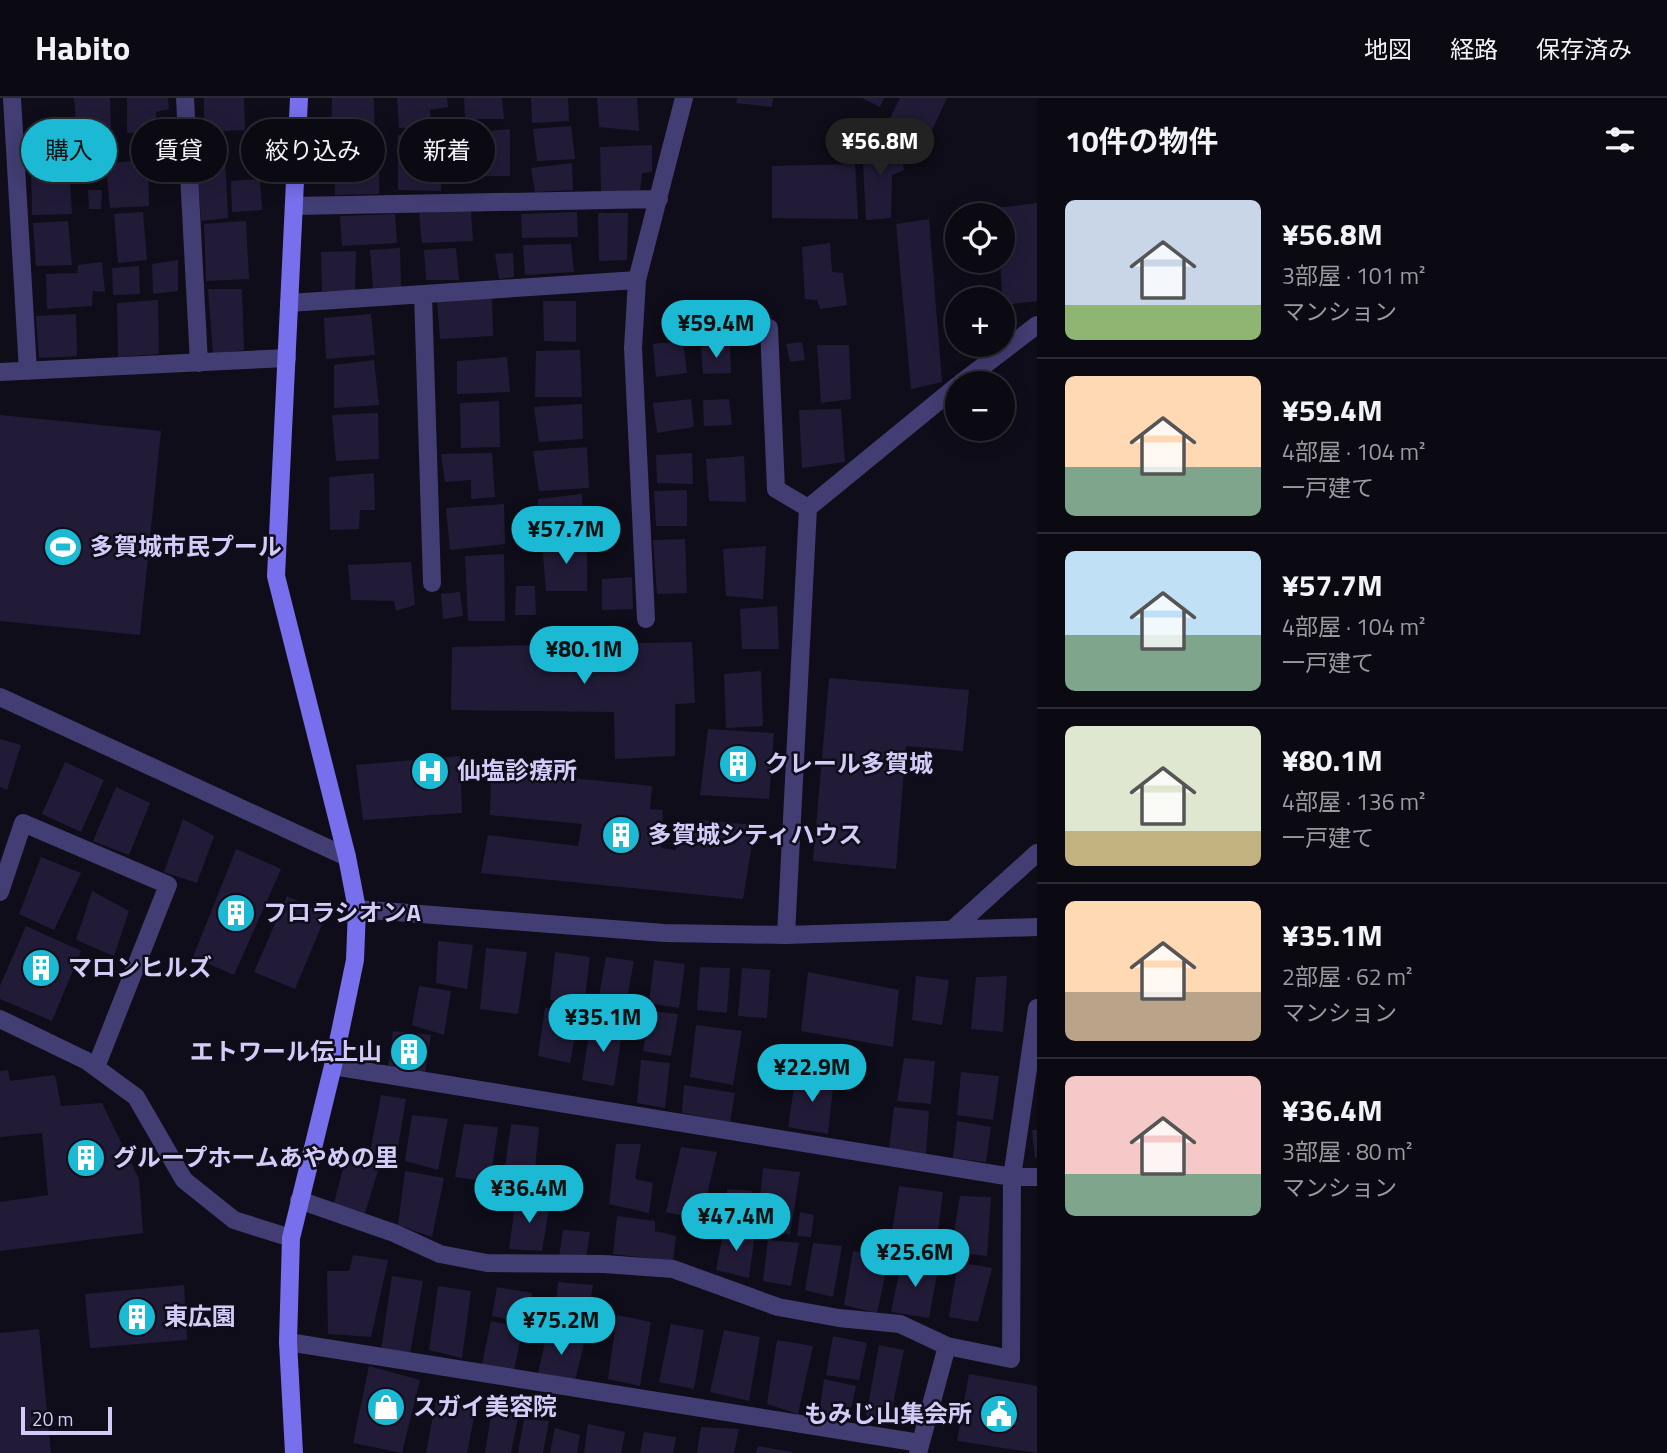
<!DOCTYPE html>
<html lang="ja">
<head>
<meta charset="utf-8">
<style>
	body { margin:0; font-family:"Titillium Web","Noto Sans JP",sans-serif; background:#191821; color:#f1f3f6; height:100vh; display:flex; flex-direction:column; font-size:26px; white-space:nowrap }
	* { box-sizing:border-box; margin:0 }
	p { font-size:23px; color:#9a9aa0 }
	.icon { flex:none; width:38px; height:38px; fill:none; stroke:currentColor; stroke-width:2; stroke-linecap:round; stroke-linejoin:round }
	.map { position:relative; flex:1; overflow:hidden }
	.panel { display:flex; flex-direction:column; background:#0b0a13; width:630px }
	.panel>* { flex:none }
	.banner { position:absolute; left:21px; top:21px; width:665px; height:63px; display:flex; gap:14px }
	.controls { position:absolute; left:945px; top:105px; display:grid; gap:14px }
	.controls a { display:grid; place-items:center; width:70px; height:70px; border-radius:50%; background:#0b0a13; box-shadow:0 4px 18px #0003,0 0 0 2px #2b2b33; font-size:35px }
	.scale { position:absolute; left:21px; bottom:18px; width:91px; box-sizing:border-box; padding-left:7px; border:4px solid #d3ccf8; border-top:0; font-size:19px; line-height:24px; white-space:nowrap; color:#d3ccf8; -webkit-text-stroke:5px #0f0d19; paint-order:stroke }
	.price { position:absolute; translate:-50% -60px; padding:0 16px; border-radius:24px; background:#1cb9d4; color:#111; font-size:23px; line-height:46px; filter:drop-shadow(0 2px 4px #0008) }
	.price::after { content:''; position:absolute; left:50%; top:42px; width:21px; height:16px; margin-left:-10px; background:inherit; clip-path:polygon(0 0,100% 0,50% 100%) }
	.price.on { background:#222; color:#fff }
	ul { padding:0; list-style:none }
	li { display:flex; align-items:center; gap:21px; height:175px; padding:0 28px }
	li+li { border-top:2px solid #2b2b33 }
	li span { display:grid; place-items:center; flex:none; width:196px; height:140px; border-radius:10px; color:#555 }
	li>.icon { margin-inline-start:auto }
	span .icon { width:84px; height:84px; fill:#fffc; stroke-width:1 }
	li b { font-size:30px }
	h2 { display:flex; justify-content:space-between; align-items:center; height:84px; padding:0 28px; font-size:30px }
	.pill { padding:0 24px; border-radius:32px; background:#0b0a13; box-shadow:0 4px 18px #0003,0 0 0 2px #2b2b33; font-size:24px; line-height:63px }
	.pill.on { background:#1cb9d4; color:#111 }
	header { display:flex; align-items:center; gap:42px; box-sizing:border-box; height:98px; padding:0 35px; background:#0b0a13; border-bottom:2px solid #2b2b33 }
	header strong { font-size:33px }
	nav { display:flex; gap:38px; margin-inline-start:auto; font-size:24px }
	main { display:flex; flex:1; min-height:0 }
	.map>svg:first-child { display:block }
	.building { fill:#221b38 }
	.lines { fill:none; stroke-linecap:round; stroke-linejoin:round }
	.street { stroke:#423d72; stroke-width:18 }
	.secondary { stroke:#776fec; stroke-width:18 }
	.labels { text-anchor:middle; stroke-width:5; stroke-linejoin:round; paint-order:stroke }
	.poi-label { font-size:24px; font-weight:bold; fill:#d3ccf8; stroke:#0f0d19; text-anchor:start }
</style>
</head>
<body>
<header>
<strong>Habito</strong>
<nav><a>地図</a><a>経路</a><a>保存済み</a></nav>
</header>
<main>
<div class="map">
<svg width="1037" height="1355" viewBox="0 0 1037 1355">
	<rect width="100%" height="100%" fill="#0f0d19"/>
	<path class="building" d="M 74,0 L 110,0 L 112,62 L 79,64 Z
		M 127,0 L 168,0 L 169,11 L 156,14 L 156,34 L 127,35 Z
		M 204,0 L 244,0 L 245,32 L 204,34 Z
		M 332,0 L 374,0 L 375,43 L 331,44 Z
		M 397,0 L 447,0 L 448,9 L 430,12 L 431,30 L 399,30 Z
		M 464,0 L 502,0 L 504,21 L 465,21 Z
		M 531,0 L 568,0 L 569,23 L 532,25 Z
		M 597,0 L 637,0 L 639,33 L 599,29 Z
		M 737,0 L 773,0 L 772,9 L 736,5 Z
		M 862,0 L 884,0 L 880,9 Z
		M 900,0 L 947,0 L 928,41 L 890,20 Z
		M 571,28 L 575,61 L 537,63 L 533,31 Z
		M 510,31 L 510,78 L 468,78 L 466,35 Z
		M 398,37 L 441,37 L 441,93 L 398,92 Z
		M 379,46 L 379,96 L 335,97 L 334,48 Z
		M 900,46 L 904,72 L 892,77 L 891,120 L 866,122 L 862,47 Z
		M 652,47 L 652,74 L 642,75 L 640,93 L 601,94 L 600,49 Z
		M 225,58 L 228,120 L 201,123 L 197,59 Z
		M 148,61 L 149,108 L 110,110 L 106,66 Z
		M 572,65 L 573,92 L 535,94 L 531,70 Z
		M 69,66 L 72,116 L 32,117 L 31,69 Z
		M 855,66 L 858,121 L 772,120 L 772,68 Z
		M 260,81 L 262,112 L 232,114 L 231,83 Z
		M 88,92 L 102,92 L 101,111 L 89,111 Z
		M 1037,105 L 1037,203 L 1003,207 L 1000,163 L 1003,163 L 1003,117 L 997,117 L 997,110 Z
		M 471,112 L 473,143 L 422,145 L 419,115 Z
		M 143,114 L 147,162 L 118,165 L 114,116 Z
		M 577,114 L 578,139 L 522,140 L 521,116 Z
		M 598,115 L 628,115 L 627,162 L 599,163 Z
		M 395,116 L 397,145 L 342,148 L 340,118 Z
		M 929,121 L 942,284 L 911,291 L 896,126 Z
		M 68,123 L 72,167 L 36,168 L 33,125 Z
		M 246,123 L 249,181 L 206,183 L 204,126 Z
		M 830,145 L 832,174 L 843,175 L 847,207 L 820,211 L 817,202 L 805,201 L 802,149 Z
		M 571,146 L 574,174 L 525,177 L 523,147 Z
		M 400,150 L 401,189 L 373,190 L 370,152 Z
		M 456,150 L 459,182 L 426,182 L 424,152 Z
		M 356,153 L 355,193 L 322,193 L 321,154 Z
		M 513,155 L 514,179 L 499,181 L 495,156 Z
		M 178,162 L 178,193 L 153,196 L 152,166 Z
		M 102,164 L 105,194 L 93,193 L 92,208 L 47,211 L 46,176 L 77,175 L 78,167 Z
		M 139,168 L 140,196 L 113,197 L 112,170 Z
		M 208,191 L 242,191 L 244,252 L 213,256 Z
		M 492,200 L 493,238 L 440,241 L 437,204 Z
		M 158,202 L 159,256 L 118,259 L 117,205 Z
		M 543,203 L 576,203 L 576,244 L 544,243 Z
		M 76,216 L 77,258 L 39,260 L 36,218 Z
		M 371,216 L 375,257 L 326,261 L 324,220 Z
		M 683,243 L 687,275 L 656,279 L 653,246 Z
		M 802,244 L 805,262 L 790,264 L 786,246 Z
		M 817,247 L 849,247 L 851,301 L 821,305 Z
		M 730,248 L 731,275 L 703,276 L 701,249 Z
		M 580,252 L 582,299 L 535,299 L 536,253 Z
		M 507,259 L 510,294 L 457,296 L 457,263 Z
		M 374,262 L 379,307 L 334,310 L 334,267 Z
		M 691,301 L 694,329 L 657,335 L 653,305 Z
		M 729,301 L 732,327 L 704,328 L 703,302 Z
		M 499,303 L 500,349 L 461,350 L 460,305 Z
		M 582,306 L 583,341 L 539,344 L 534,309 Z
		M 841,311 L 845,364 L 802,370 L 799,312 Z
		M 378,315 L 379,361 L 336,363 L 332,317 Z
		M 0,317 L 161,333 L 140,537 L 0,523 Z
		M 587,349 L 589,390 L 539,393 L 533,353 Z
		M 492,355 L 495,399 L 471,401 L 471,382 L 445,384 L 441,356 Z
		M 692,355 L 693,386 L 657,385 L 656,357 Z
		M 744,358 L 746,404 L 709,403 L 706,361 Z
		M 374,375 L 375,412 L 360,412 L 359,431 L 330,432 L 329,379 Z
		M 687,392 L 687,428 L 656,428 L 654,393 Z
		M 582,396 L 583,433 L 538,435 L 538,401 Z
		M 504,406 L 505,446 L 450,452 L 446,410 Z
		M 685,441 L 687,495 L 657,496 L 653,442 Z
		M 587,444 L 587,493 L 546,493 L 542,445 Z
		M 766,448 L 763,501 L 726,498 L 723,451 Z
		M 504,456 L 505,523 L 468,523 L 465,458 Z
		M 411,464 L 415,507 L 396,513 L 394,503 L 351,502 L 348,467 Z
		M 632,479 L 633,511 L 602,512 L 602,481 Z
		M 516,488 L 535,488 L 536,517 L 515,517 Z
		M 460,494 L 463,518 L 443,521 L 441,496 Z
		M 777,508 L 779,551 L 742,551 L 740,511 Z
		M 692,544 L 695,605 L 675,606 L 675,658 L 615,661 L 614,614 L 451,612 L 452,549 Z
		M 761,573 L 763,628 L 726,630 L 724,576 Z
		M 829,580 L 969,592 L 963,653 L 906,648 L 896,771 L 813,763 Z
		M 708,631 L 774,635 L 769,701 L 700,697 Z
		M 0,641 L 21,647 L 7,692 L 0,689 Z
		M 460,658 L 462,715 L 363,722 L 356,667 Z
		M 65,664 L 104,682 L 81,734 L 42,716 Z
		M 491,672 L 652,688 L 650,711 L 663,712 L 661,750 L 676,752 L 679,736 L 694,737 L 700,722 L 755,727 L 743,801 L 481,775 L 488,737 L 578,748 L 582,726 L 490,717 Z
		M 116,689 L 150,705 L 129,757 L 93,743 Z
		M 183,721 L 214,738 L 197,785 L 164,774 Z
		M 236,751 L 281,771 L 234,877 L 193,859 Z
		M 41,759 L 81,775 L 54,832 L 19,816 Z
		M 92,793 L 129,813 L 114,858 L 76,842 Z
		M 287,798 L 326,817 L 295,891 L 254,874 Z
		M 26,828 L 81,853 L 52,923 L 0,901 L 0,888 Z
		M 438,843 L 473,847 L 467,891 L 436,885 Z
		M 486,850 L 527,854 L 518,916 L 480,911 Z
		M 555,854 L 590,859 L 584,908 L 550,902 Z
		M 606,859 L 634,863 L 624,915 L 597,910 Z
		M 654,862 L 685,866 L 679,910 L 649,905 Z
		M 700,869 L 730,870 L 727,915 L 697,912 Z
		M 742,870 L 770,872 L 767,920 L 738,918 Z
		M 808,874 L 899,892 L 893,949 L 801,933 Z
		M 916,878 L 949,882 L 942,927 L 912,922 Z
		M 1007,878 L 1003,934 L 971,931 L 976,879 Z
		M 419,888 L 451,893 L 444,937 L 412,927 Z
		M 545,910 L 580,912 L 570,965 L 538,958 Z
		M 649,913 L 678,916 L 671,958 L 643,953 Z
		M 591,924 L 623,929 L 614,988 L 582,982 Z
		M 696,927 L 742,933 L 733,987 L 690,979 Z
		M 393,933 L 431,937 L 425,975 L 388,970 Z
		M 904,960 L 935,963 L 931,1006 L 897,1003 Z
		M 641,962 L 670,965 L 665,1010 L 637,1005 Z
		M 8,972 L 10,983 L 55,977 L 61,1008 L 102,1005 L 139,1081 L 143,1135 L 0,1153 L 0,1104 L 48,1097 L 42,1035 L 0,1039 L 0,973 Z
		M 961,974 L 999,978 L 993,1022 L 957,1017 Z
		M 796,976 L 834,981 L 828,1036 L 788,1029 Z
		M 684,987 L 735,995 L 730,1024 L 682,1015 Z
		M 381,997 L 406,1001 L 396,1061 L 370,1054 Z
		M 894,1009 L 929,1013 L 926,1056 L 889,1050 Z
		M 412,1017 L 448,1021 L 438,1072 L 405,1063 Z
		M 957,1023 L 991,1029 L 986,1064 L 953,1060 Z
		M 464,1026 L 498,1029 L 490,1084 L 455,1079 Z
		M 511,1026 L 539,1029 L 533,1092 L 502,1090 Z
		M 1032,1032 L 1037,1032 L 1037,1060 L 1035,1060 Z
		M 616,1046 L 641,1046 L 635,1081 L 653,1085 L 649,1115 L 609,1106 Z
		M 681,1049 L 717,1054 L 701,1122 L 666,1114 Z
		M 347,1056 L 380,1066 L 365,1115 L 334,1105 Z
		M 763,1070 L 800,1074 L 790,1137 L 757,1130 Z
		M 405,1073 L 444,1080 L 432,1139 L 398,1127 Z
		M 899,1088 L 943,1094 L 935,1156 L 890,1148 Z
		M 727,1091 L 752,1093 L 749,1122 L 725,1119 Z
		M 960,1098 L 991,1099 L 987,1158 L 951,1154 Z
		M 516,1101 L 550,1105 L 542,1153 L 509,1151 Z
		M 800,1114 L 814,1117 L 811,1139 L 797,1138 Z
		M 617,1118 L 655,1123 L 655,1133 L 676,1138 L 673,1163 L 613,1156 Z
		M 724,1131 L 755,1135 L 749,1180 L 716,1172 Z
		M 563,1132 L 590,1134 L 586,1160 L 559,1159 Z
		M 768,1142 L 799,1145 L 791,1188 L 763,1183 Z
		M 813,1145 L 842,1148 L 833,1199 L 805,1192 Z
		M 853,1153 L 889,1160 L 877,1215 L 844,1207 Z
		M 353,1157 L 388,1162 L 371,1239 L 328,1236 L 327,1173 L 349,1173 Z
		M 902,1162 L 939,1166 L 929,1220 L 891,1214 Z
		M 958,1164 L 992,1170 L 978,1224 L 949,1219 Z
		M 392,1178 L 423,1183 L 410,1256 L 381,1252 Z
		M 558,1184 L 593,1187 L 585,1234 L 554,1229 Z
		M 184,1187 L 187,1242 L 90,1250 L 85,1196 Z
		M 438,1188 L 471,1193 L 462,1260 L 429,1252 Z
		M 497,1189 L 532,1195 L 527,1226 L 492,1218 Z
		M 617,1217 L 651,1224 L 640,1288 L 608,1281 Z
		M 491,1223 L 523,1230 L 514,1272 L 482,1266 Z
		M 671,1226 L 704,1232 L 694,1291 L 659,1284 Z
		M 39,1231 L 51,1355 L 0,1355 L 0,1235 Z
		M 724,1232 L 760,1239 L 749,1303 L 710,1294 Z
		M 547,1236 L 585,1242 L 575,1282 L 538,1275 Z
		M 833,1238 L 867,1245 L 859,1282 L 826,1277 Z
		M 777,1242 L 813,1248 L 798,1316 L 767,1306 Z
		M 879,1247 L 904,1252 L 889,1325 L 866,1318 Z
		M 369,1268 L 420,1282 L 402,1355 L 353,1345 Z
		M 969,1276 L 1037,1288 L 1037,1355 L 957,1343 Z
		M 824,1281 L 856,1288 L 848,1324 L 819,1318 Z
		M 436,1302 L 476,1309 L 467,1355 L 426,1355 Z
		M 492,1311 L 519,1315 L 511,1355 L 485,1355 Z
		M 524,1321 L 549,1323 L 543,1355 L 518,1355 Z
		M 588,1326 L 625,1334 L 621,1355 L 584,1355 Z
		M 701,1329 L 739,1331 L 734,1355 L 697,1355 Z
		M 555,1330 L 580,1337 L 577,1355 L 550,1355 Z
		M 644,1334 L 676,1339 L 673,1355 L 640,1355 Z
		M 758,1348 L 792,1354 L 792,1355 L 756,1355 Z"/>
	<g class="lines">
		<path class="street" d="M 12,0 L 28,273
			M 185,0 L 199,265
			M 294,108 L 659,101
			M 637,182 L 684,0
			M 423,196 L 432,485
			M 289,205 L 637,182 L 633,250 L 646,521
			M 769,230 L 776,391 L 808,410
			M 0,274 L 287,260
			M 961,285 L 1037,227
			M 957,288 L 808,410 L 786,837 L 1037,829
			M 0,599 L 347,759
			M 0,794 L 23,725 L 168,787 L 96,969
			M 357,811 L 664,835 L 786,837
			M 952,832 L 1037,755
			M 0,921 L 87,963 L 136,999 L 184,1082 L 234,1122 L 291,1140
			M 333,968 L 1012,1079 L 1037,1079
			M 299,1102 L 394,1135 L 440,1156 L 487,1165 L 604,1166 L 673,1171 L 778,1209 L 839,1220 L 900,1226 L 947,1248
			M 288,1244 L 920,1345
			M 918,1355 L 947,1248 L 1011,1261 L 1012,1079 L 1037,910"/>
		<path class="secondary" d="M 294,1355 L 288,1244 L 291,1140 L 333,968 L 355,862 L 357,811 L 347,759 L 276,478 L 299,0"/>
	</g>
	<defs>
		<symbol id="stadium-disc" viewBox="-11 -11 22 22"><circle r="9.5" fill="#1cb9d4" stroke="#0f0d19"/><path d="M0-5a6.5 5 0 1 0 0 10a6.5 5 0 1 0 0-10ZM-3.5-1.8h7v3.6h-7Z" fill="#fff"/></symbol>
		<symbol id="building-disc" viewBox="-11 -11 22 22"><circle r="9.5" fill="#1cb9d4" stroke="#0f0d19"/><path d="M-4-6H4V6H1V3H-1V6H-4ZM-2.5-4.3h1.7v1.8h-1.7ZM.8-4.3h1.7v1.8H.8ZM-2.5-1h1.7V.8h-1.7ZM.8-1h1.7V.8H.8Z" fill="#fff"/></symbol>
		<symbol id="hospital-disc" viewBox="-11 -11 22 22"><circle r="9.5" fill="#1cb9d4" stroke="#0f0d19"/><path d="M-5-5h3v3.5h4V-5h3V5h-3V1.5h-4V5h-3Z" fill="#fff"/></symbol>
		<symbol id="shop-disc" viewBox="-11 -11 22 22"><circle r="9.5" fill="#1cb9d4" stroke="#0f0d19"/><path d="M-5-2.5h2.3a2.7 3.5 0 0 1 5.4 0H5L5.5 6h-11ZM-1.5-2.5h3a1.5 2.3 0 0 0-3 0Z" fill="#fff"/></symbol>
		<symbol id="civic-disc" viewBox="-11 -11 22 22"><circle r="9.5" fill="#1cb9d4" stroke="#0f0d19"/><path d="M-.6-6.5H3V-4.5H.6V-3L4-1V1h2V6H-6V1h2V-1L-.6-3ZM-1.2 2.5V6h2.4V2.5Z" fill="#fff"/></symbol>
	</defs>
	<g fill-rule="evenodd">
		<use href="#stadium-disc" x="41" y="427" width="44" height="44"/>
		<use href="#building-disc" x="716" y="644" width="44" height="44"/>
		<use href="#hospital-disc" x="408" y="651" width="44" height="44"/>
		<use href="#building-disc" x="599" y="715" width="44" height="44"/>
		<use href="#building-disc" x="214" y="793" width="44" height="44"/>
		<use href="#building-disc" x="19" y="848" width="44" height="44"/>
		<use href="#building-disc" x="387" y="932" width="44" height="44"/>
		<use href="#building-disc" x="64" y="1038" width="44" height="44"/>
		<use href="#building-disc" x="115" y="1197" width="44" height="44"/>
		<use href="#shop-disc" x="364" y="1287" width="44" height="44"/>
		<use href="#civic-disc" x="977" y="1294" width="44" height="44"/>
	</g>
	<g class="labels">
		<g class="poi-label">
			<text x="90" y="457">多賀城市民プール</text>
			<text x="765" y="674">クレール多賀城</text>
			<text x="457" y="681">仙塩診療所</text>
			<text x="648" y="745">多賀城シティハウス</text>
			<text x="263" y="823">フロラシオンA</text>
			<text x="68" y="878">マロンヒルズ</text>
			<text x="382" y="962" text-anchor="end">エトワール伝上山</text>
			<text x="113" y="1068">グループホームあやめの里</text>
			<text x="164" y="1227">東広園</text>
			<text x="413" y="1317">スガイ美容院</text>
			<text x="972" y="1324" text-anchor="end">もみじ山集会所</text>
		</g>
	</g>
</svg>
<div class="controls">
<a><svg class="icon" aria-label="locate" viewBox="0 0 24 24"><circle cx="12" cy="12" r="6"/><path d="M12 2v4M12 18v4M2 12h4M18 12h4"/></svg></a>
<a>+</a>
<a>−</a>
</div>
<div class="scale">20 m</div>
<b class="price on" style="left:880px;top:80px">¥56.8M</b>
<b class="price" style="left:716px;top:262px">¥59.4M</b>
<b class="price" style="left:566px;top:468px">¥57.7M</b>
<b class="price" style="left:584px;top:588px">¥80.1M</b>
<b class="price" style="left:603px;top:956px">¥35.1M</b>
<b class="price" style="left:812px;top:1006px">¥22.9M</b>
<b class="price" style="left:529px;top:1127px">¥36.4M</b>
<b class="price" style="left:736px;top:1155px">¥47.4M</b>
<b class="price" style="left:915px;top:1191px">¥25.6M</b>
<b class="price" style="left:561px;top:1259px">¥75.2M</b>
<div class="banner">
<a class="pill on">購入</a>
<a class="pill">賃貸</a>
<a class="pill">絞り込み</a>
<a class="pill">新着</a>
</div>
</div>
<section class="panel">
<h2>10件の物件<svg class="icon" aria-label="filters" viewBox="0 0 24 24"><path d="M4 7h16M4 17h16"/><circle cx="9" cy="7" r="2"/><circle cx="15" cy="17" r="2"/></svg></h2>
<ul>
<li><span style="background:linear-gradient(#c9d6e8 75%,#8fb573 0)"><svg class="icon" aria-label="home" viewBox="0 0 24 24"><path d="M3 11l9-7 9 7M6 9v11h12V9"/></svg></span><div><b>¥56.8M</b><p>3部屋 · 101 m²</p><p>マンション</p></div></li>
<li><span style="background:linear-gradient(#ffd9b3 65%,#7fa58c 0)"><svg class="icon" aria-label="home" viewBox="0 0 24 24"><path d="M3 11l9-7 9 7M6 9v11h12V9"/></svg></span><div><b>¥59.4M</b><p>4部屋 · 104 m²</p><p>一戸建て</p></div></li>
<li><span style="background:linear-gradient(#bfe0f5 60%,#7fa58c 0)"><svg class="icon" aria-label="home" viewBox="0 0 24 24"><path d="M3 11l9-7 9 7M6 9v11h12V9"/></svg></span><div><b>¥57.7M</b><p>4部屋 · 104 m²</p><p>一戸建て</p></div></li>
<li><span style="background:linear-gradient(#dfe7d0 75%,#c2b280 0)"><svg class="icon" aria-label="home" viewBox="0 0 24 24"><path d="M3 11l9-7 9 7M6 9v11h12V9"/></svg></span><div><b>¥80.1M</b><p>4部屋 · 136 m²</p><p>一戸建て</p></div></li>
<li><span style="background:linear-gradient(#ffd9b3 65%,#b9a48a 0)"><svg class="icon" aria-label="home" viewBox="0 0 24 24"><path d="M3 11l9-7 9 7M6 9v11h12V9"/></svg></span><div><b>¥35.1M</b><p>2部屋 · 62 m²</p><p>マンション</p></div></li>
<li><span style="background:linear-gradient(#f6c9c9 70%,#7fa58c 0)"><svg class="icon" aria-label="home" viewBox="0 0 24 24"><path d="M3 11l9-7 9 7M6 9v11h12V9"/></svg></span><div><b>¥36.4M</b><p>3部屋 · 80 m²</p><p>マンション</p></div></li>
</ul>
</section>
</main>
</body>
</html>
